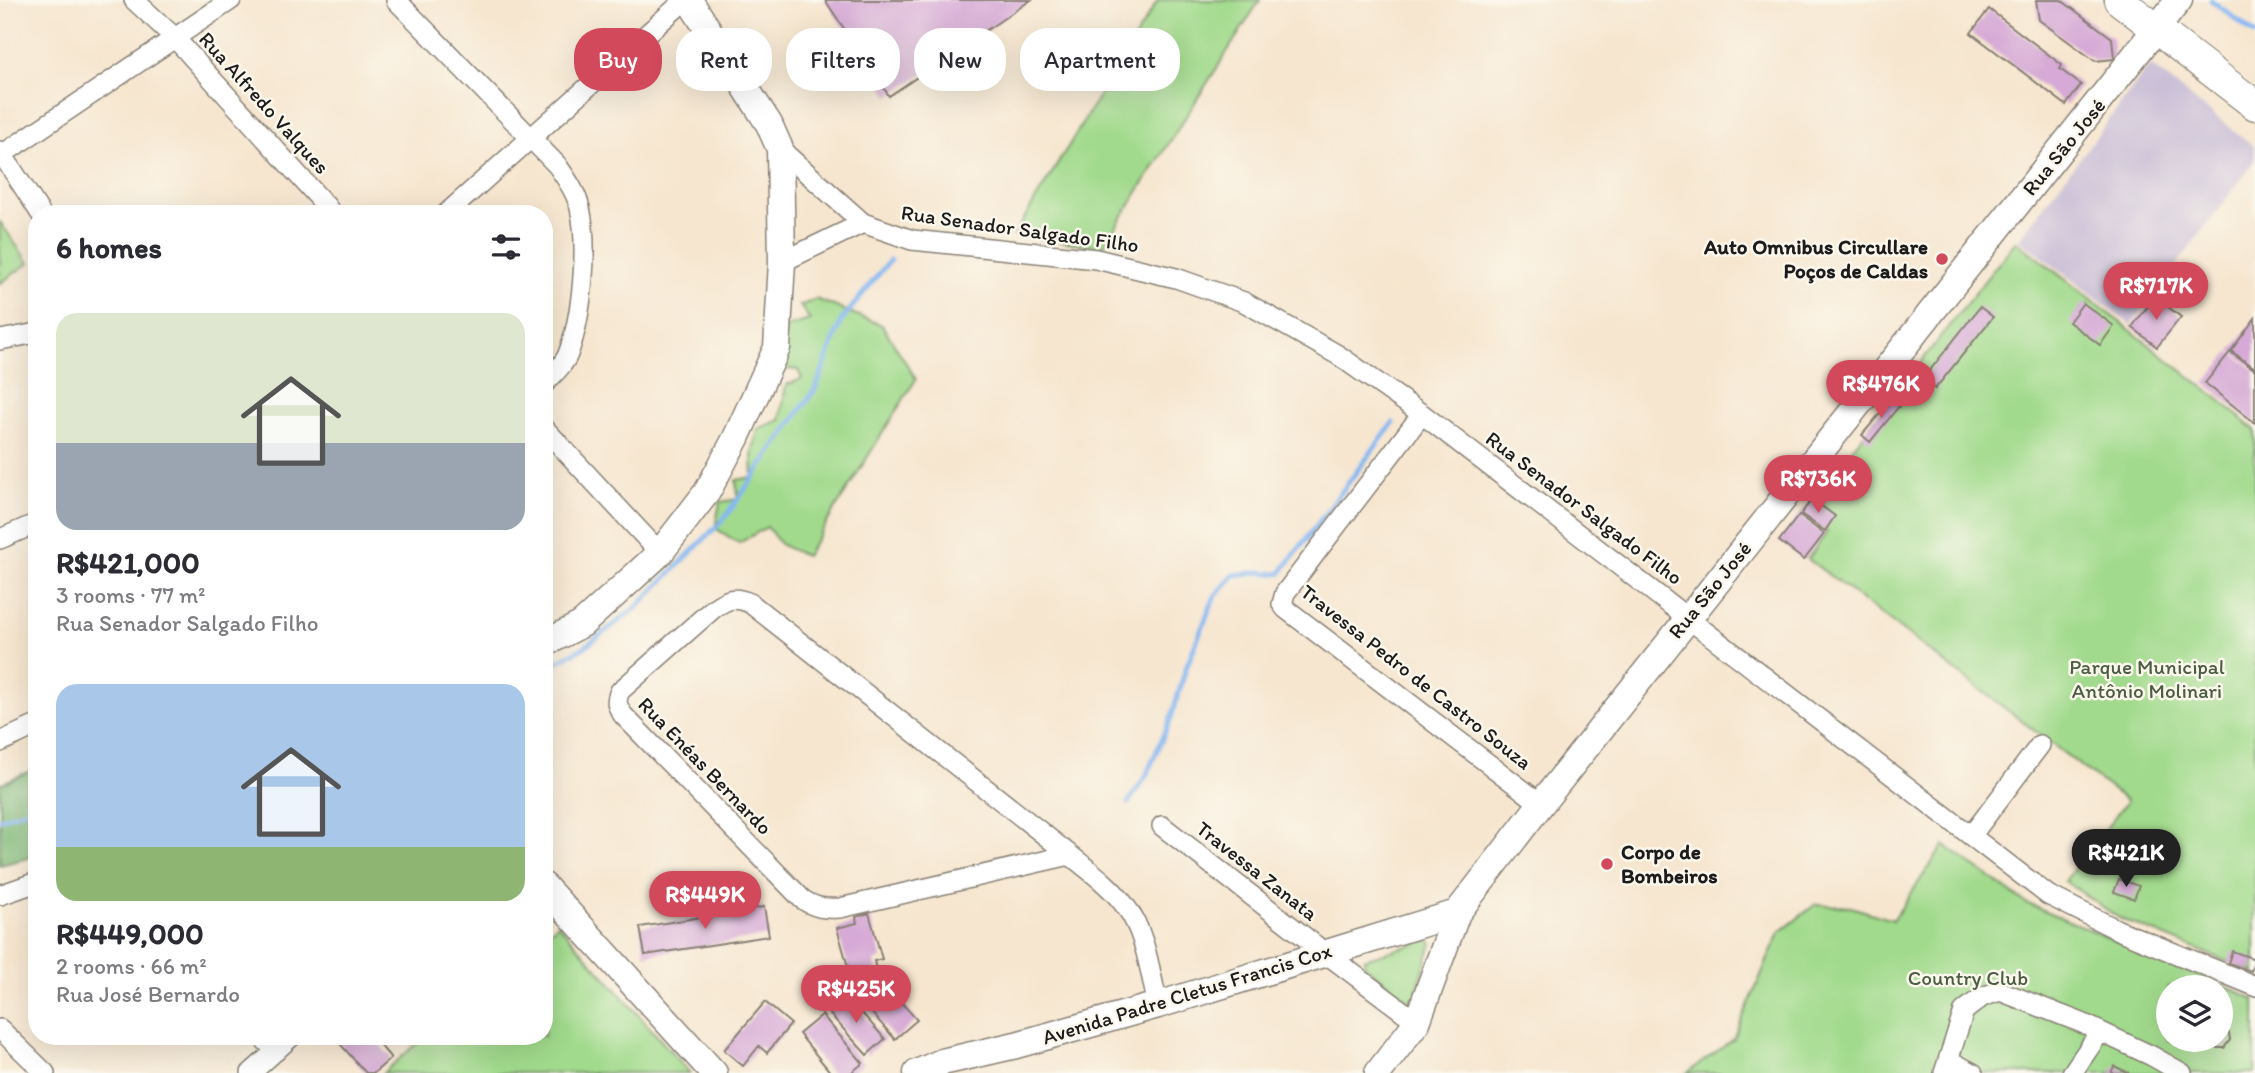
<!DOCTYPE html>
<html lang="en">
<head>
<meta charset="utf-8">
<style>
	body { margin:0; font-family:Itim,sans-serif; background:#f2f2f3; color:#2b2b33; height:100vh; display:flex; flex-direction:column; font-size:26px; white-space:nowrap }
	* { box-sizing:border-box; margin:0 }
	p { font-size:23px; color:#7c7c81 }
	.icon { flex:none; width:38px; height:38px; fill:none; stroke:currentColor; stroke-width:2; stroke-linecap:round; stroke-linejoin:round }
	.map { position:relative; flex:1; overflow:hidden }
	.panel { position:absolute; left:28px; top:205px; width:525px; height:840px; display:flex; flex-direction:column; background:#fff; border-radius:28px; box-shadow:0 7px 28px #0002 }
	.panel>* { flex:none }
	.banner { position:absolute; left:574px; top:28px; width:665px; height:63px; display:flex; gap:14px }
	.fabs { position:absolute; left:2156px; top:975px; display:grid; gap:14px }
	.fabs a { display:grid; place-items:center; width:77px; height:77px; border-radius:50%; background:#fff; box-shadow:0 7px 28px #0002; font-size:35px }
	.price { position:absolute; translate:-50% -60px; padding:0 16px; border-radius:24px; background:#d1495b; color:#fff; font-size:23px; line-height:46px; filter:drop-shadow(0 2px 4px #0008) }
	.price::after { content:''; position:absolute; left:50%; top:42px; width:21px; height:16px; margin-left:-10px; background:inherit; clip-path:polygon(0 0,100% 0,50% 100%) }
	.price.active { background:#222; color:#fff }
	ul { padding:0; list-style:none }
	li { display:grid; align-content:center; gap:14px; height:371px; padding:0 28px }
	li span { display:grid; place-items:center; height:217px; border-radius:21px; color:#555 }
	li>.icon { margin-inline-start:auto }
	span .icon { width:126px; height:126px; fill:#fffc; stroke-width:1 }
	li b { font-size:30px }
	h2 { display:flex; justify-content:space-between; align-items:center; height:84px; padding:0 28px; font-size:30px }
	.chip { padding:0 24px; border-radius:28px; background:#fff; box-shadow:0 7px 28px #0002; font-size:24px; line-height:63px }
	.chip.active { background:#d1495b; color:#fff }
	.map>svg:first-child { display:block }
	.industrial { fill:#cabfd7 }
	.green { fill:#a1da8c; stroke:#5e7b54; stroke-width:2; fill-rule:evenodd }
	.forest { fill:#80ba78; stroke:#4e6b4a; stroke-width:2 }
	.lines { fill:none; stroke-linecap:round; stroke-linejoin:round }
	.stream { stroke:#86b7f2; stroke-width:5 }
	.building { fill:#d6a9d6 }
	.street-casing { stroke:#898176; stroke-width:22 }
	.secondary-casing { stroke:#898176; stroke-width:29 }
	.primary-casing { stroke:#898176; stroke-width:32 }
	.street { stroke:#fff; stroke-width:19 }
	.secondary { stroke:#fff; stroke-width:26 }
	.primary { stroke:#fff; stroke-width:30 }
	.poi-dot { fill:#d1495b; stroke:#fbf7ec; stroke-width:2.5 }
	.labels { text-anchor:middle; stroke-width:5; stroke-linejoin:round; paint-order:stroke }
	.street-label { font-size:21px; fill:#1c1c1c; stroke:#fbf7ec }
	.poi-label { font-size:21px; font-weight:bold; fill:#1c1c1c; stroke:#fbf7ec; text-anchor:end }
	.park-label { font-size:21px; fill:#4b5e43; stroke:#fbf7ec }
</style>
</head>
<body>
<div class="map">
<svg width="2255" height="1073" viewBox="0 0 2255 1073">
	<rect width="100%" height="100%" fill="#fbf7ec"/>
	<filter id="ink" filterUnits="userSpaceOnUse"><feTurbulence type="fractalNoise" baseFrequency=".0143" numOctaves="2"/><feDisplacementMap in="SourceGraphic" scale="14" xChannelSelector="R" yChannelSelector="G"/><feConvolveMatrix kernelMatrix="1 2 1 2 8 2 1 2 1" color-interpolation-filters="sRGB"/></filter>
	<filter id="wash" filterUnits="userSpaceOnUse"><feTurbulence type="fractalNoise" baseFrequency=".00686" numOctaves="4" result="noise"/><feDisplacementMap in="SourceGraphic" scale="28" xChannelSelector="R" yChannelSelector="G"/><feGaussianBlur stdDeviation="1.57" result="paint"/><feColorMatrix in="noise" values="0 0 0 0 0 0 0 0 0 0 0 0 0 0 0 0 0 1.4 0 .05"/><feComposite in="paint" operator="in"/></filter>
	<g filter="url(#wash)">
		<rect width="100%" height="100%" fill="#f6e6cf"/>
		<path class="industrial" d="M 2150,65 L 2255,147 L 2255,161 L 2131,325 L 2019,239 Z"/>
		<path class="green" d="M 1158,0 L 1260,0 L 1103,247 L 1014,235 Z
			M 0,222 L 29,263 L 0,283 Z
			M 2016,241 L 2221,401 L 2255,430 L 2255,973 L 2119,918 L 2065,881 L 2127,801 L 1808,559 L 1827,532 L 1801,514 Z
			M 816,299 L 882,325 L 916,379 L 806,556 L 781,545 L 767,527 L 739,543 L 715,528 L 720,502 L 738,499 L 736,480 L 753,477 L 752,455 L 758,429 L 780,420 L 786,385 L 802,379 L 798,370 L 779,368 L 786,327 L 810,320 L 800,306 Z
			M 1944,845 L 2026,903 L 2255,999 L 2255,1073 L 1687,1073 L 1734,1039 L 1779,933 L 1816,904 L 1851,907 L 1893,920 ZM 2168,987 L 2221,987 L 2221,1040 L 2168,1040 Z
			M 558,924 L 690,1073 L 383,1073 L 426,1036 L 544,1036 L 544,936 Z
			M 1427,940 L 1432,943 L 1415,997 L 1409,1000 L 1365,966 L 1364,959 Z"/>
		<path class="forest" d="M 37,768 L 37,856 L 0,865 L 0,784 Z"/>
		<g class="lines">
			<path class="stream" d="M 2211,0 L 2255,34
				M 544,669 L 583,648 L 637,607 L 724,519 L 816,388 L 841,321 L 890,260
				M 1128,803 L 1146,776 L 1171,718 L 1187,665 L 1215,596 L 1234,575 L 1260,572 L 1280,574 L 1393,423
				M 0,819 L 37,806"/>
		</g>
		<g id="blocks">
			<path class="building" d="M 825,0 L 1031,0 L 889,96 Z
				M 2036,0 L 2061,0 L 2112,38 L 2114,59 L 2095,61 L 2039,20 Z
				M 1989,9 L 2062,65 L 2060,69 L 2081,85 L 2066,105 L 1971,33 Z
				M 2155,297 L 2181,317 L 2157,347 L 2132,327 Z
				M 2083,303 L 2114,326 L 2100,345 L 2069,322 Z
				M 1980,307 L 1993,317 L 1935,389 L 1923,379 Z
				M 2255,318 L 2255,368 L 2231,351 Z
				M 2230,352 L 2255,370 L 2255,423 L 2205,383 Z
				M 1892,399 L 1900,405 L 1870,442 L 1862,435 Z
				M 1812,499 L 1835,516 L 1825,531 L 1801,514 Z
				M 1799,515 L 1824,534 L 1804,560 L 1779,541 Z
				M 2119,879 L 2139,886 L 2134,899 L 2114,892 Z
				M 764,907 L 769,936 L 645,955 L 640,927 Z
				M 869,913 L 882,959 L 874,961 L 879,981 L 854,988 L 837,928 L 857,923 L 856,917 Z
				M 2232,951 L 2255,959 L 2251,971 L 2228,963 Z
				M 883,982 L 917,1020 L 895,1039 L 861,1001 Z
				M 846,995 L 885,1039 L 867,1055 L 827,1011 Z
				M 765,1002 L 791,1024 L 767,1053 L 759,1046 L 743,1066 L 724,1050 Z
				M 822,1015 L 863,1063 L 851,1073 L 831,1073 L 799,1034 Z
				M 2221,1026 L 2229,1033 L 2230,1040 L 2224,1048 L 2217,1048 L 2210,1044 L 2208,1040 L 2221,1040 Z
				M 333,1036 L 372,1036 L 391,1058 L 374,1073 L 366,1073 Z
				M 2114,1066 L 2129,1073 L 2111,1073 Z"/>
		</g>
	</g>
	<g filter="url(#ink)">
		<use href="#blocks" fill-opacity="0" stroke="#898176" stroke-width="2"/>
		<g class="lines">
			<defs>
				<path id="street" d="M 134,0 L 174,37 L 328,208
					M 396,0 L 557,165 C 566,178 576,192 580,208 C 589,247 582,317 568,354 C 564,365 552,375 544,384
					M 780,149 L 863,223 L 782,262
					M 0,151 L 41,214
					M 0,156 L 231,0
					M 446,214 L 685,0
					M 863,223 L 912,240 L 1096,259 L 1176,278 L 1244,302 L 1338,355 L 1422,414 L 2048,895 L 2118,930 L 2255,986
					M 0,340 L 37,333
					M 1422,414 L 1285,593 L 1282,604 L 1286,609 L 1541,804
					M 544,428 L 660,553
					M 0,539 L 37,523
					M 0,742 L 37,725
					M 1162,826 L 1324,952 L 1417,1022
					M 1971,836 L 2040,745
					M 1070,855 L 840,908 C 824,909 815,908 802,899 L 623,715 C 617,706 615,702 620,691 L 714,608 C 727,599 734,596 750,603 L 1070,855 C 1090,871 1111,886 1126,907 C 1146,933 1150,974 1158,1005
					M 0,895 L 37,882
					M 0,1029 L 45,1073
					M 261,1036 L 276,1051
					M 1948,1060 L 1973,1073
					M 251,1073 L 292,1036
					M 1944,1073 L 1964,1011 L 1982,997 L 2000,991 L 2082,1023 L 2152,1056 L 2182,1073
					M 2072,1073 L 2100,1032"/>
				<path id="secondary" d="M 544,644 L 582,624 L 614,595 L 660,553 L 707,492 L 736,438 L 777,348 L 782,262 L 780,149 L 769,124 L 689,0
					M 544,886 L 714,1073
					M 917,1073 L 942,1062 L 1016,1045 L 1158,1005 L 1457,913
					M 1378,1073 L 1417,1022 L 1457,913 L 1541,804 L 2179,0"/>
				<path id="primary" d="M 2119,0 L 2255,105"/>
			</defs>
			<use href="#street" class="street-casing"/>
			<use href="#secondary" class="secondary-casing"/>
			<use href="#primary" class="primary-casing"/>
			<use href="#street" class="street"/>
			<use href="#secondary" class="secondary"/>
			<use href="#primary" class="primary"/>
		</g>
	</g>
	<g class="poi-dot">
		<circle cx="1942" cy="259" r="7"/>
		<circle cx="1607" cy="864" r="7"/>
	</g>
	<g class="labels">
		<g class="street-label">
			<text transform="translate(264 103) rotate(48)" y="7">Rua Alfredo Valques</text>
			<text transform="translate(2064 147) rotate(-51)" y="7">Rua São José</text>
			<text transform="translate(1020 229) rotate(8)" y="7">Rua Senador Salgado Filho</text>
			<text transform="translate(1584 508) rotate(37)" y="7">Rua Senador Salgado Filho</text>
			<text transform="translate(1710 590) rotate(-51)" y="7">Rua São José</text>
			<text transform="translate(1416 677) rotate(38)" y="7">Travessa Pedro de Castro Souza</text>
			<text transform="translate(705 766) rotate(46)" y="7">Rua Enéas Bernardo</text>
			<text transform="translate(1257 871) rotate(38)" y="7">Travessa Zanata</text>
			<text transform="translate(1187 994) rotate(-17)" y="7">Avenida Padre Cletus Francis Cox</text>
		</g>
		<g class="poi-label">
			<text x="1928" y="254">Auto Omnibus Circullare<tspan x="1928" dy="24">Poços de Caldas</tspan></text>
			<text x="1621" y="859" text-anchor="start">Corpo de<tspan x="1621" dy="24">Bombeiros</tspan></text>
		</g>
		<g class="park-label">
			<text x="2147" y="674">Parque Municipal<tspan x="2147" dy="24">Antônio Molinari</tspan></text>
			<text x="1968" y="985">Country Club</text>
		</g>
	</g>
</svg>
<div class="fabs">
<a><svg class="icon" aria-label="layers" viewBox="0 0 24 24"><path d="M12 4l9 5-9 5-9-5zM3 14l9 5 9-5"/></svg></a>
</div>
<b class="price" style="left:2156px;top:322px">R$717K</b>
<b class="price" style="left:1881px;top:420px">R$476K</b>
<b class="price" style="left:1818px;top:515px">R$736K</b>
<b class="price active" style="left:2126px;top:889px">R$421K</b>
<b class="price" style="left:705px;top:931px">R$449K</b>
<b class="price" style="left:856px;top:1025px">R$425K</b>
<div class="banner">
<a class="chip active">Buy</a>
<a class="chip">Rent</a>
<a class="chip">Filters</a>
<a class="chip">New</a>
<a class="chip">Apartment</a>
</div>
<section class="panel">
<h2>6 homes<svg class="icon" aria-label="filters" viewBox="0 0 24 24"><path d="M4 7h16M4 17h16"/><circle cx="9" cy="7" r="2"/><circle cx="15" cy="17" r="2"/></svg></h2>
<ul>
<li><span style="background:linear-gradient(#dfe7d0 60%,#9aa5b1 0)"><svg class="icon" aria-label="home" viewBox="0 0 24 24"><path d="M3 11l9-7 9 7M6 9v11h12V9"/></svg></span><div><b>R$421,000</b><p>3 rooms · 77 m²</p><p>Rua Senador Salgado Filho</p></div></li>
<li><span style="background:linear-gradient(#a9c7e8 75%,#8fb573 0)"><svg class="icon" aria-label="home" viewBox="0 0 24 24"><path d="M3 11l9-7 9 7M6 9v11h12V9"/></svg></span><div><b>R$449,000</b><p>2 rooms · 66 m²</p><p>Rua José Bernardo</p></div></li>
</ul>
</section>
</div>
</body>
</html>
